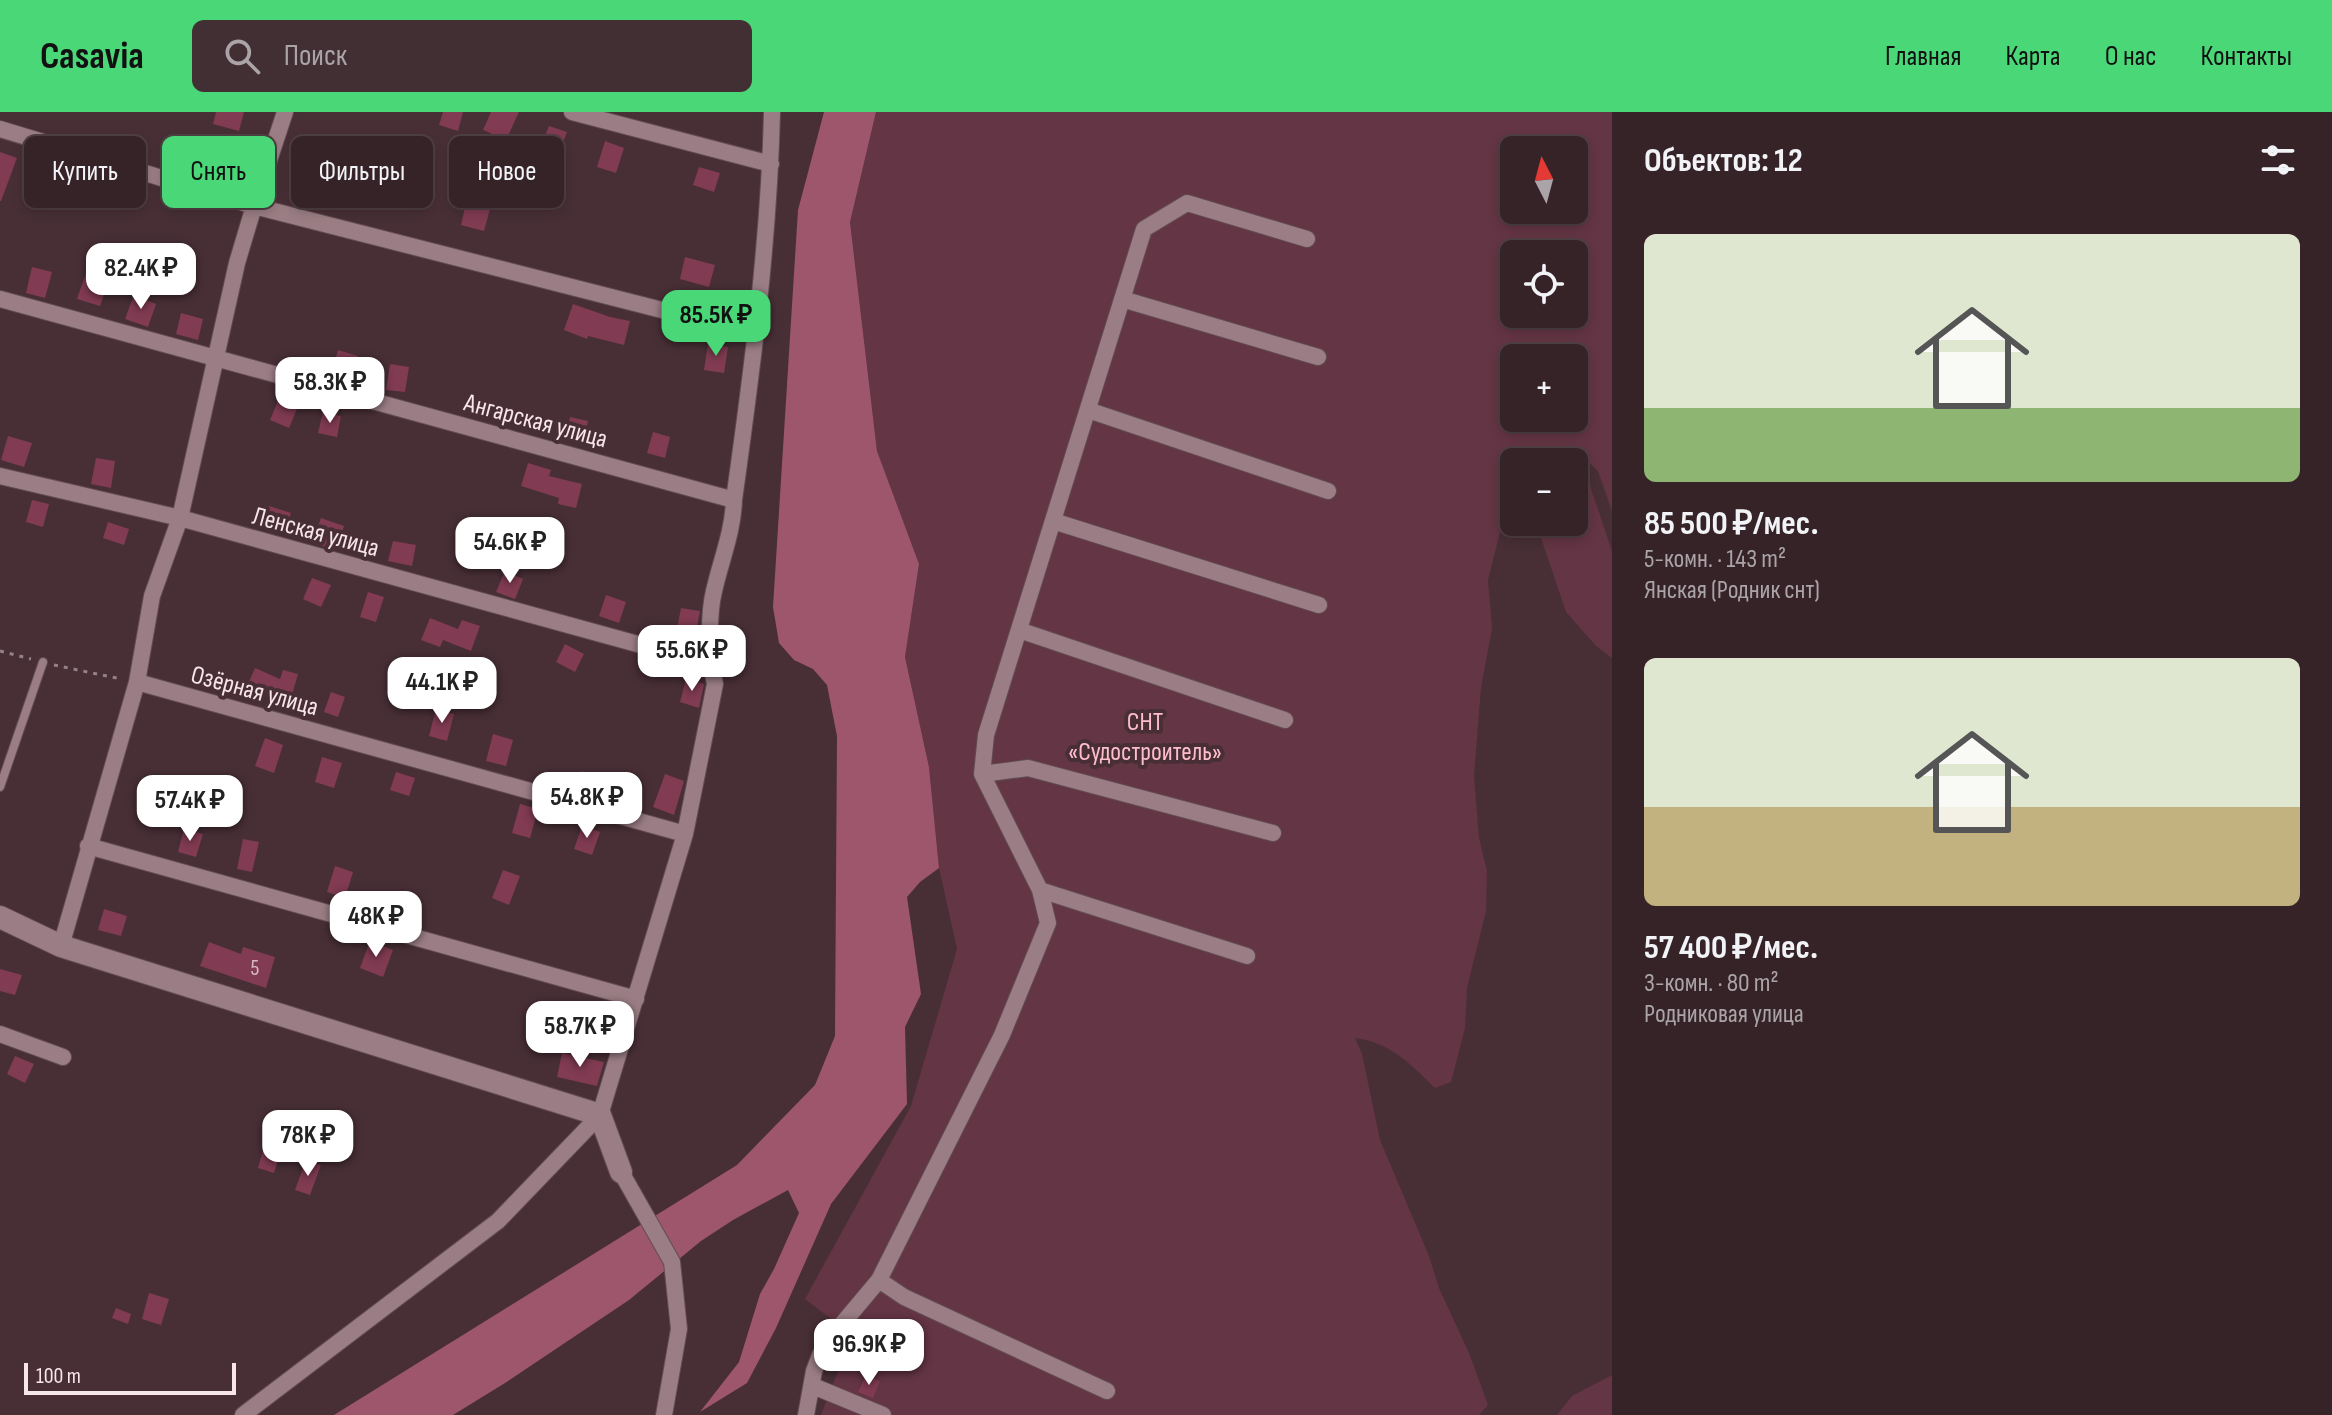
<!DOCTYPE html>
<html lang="ru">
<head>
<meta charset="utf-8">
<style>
	body { margin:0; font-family:"Sofia Sans Condensed",sans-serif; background:#412f34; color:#f1f3f6; height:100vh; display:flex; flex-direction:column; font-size:30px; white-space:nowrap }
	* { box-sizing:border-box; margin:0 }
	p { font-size:26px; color:#aaa4a8 }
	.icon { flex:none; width:44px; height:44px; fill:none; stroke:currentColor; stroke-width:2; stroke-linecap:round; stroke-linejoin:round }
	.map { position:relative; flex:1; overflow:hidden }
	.panel { display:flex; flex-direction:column; background:#362328; width:720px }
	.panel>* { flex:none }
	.guide { position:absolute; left:24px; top:24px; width:760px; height:72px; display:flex; gap:16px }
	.needle { width:52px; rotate:354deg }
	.controls { position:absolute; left:1500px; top:24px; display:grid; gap:16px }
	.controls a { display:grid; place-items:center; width:88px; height:88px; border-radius:12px; background:#362328; box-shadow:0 4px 12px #0003,0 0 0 2px #504045; font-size:40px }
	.scale { position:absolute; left:24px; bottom:20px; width:212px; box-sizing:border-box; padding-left:8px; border:4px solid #f7e6ea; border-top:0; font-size:22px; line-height:28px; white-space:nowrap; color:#f7e6ea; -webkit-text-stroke:6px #482f36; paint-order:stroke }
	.price { position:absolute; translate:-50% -68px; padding:0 18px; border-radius:16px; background:#fff; color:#222; font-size:26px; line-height:52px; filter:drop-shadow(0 2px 4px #0008) }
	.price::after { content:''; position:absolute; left:50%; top:48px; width:24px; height:18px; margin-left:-12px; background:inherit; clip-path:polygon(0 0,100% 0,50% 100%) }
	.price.selected { background:#49d778; color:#111 }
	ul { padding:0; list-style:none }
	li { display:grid; align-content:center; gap:16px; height:424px; padding:0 32px }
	li span { display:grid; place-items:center; height:248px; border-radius:12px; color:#555 }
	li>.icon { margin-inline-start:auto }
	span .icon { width:144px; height:144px; fill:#fffc; stroke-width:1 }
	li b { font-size:34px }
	h2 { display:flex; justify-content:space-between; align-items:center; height:96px; padding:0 32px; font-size:34px }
	.chip { padding:0 28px; border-radius:12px; background:#362328; box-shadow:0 4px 12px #0003,0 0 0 2px #504045; font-size:28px; line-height:72px }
	.chip.selected { background:#49d778; color:#111 }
	header { display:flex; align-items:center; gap:48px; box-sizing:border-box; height:112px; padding:0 40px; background:#49d778; color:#111 }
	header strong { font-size:38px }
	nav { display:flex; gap:44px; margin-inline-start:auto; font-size:28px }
	.search { width:560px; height:72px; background:#412f34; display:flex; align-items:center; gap:20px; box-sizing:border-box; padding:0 28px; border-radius:12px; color:#aaa4a8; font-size:30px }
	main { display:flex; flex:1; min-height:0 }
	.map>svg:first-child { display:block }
	.green { fill:#643544; fill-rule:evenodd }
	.water { fill:#9e566d }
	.building { fill:#813b52 }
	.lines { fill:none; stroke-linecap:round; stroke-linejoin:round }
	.service-casing { stroke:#624c52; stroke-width:10 }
	.minor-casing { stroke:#624c52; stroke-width:18 }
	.tertiary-casing { stroke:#624c52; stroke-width:24 }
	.path { stroke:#968187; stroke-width:3; stroke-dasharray:4 6; stroke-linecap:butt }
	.service { stroke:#9b7e85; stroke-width:8 }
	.minor { stroke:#9b7e85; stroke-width:16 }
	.tertiary { stroke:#9b7e85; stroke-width:22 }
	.labels { text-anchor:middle; stroke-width:8; stroke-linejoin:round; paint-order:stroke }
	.number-label { font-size:22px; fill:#dabbc4 }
	.street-label { font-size:26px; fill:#f7e6ea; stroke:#482f36 }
	.park-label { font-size:26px; fill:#febdcf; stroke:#482f36 }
</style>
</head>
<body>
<header>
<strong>Casavia</strong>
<div class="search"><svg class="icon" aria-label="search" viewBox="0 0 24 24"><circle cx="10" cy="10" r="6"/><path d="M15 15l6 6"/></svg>Поиск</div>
<nav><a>Главная</a><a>Карта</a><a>О нас</a><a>Контакты</a></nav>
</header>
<main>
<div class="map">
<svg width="1612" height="1303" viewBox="0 0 1612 1303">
	<rect width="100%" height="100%" fill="#482f36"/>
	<path class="green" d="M 876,0 L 1612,0 L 1612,399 L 1598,359 L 1587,349 L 1591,377 L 1612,439 L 1612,546 L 1596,534 L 1566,500 L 1540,423 L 1533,410 L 1574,410 L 1574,350 L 1514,350 L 1514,403 L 1502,412 L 1488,468 L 1492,516 L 1481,576 L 1474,664 L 1479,726 L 1487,759 L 1486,799 L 1467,876 L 1465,916 L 1451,970 L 1435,976 C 1411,952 1389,930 1355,926 L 1362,942 L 1380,1028 L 1429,1144 L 1439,1176 L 1469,1241 L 1488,1293 L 1479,1303 L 821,1303 L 852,1223 L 805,1187 L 911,994 L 957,837 L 939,756 L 929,655 L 905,545 L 919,452 L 877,339 L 850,109 ZM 1514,38 L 1574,38 L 1574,98 L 1514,98 ZM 1514,142 L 1574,142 L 1574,202 L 1514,202 ZM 1514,246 L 1574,246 L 1574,306 L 1514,306 Z
		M 1612,1263 L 1612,1303 L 1557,1303 L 1572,1284 Z"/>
	<path class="water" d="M 824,0 L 876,0 L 850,110 L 877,339 L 919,452 L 905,545 L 929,655 L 939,756 L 920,770 L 907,785 L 921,882 L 905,915 L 907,992 L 831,1092 L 776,1216 L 747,1271 L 700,1300 L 739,1250 L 760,1182 L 774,1157 L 799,1101 L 788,1078 L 733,1108 L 701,1129 L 629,1188 L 505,1271 L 453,1303 L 334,1303 L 737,1053 L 815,973 L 835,924 L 837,624 L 827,573 L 813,557 L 794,548 L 779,531 L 773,495 L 798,98 Z"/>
	<path class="building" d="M 216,0 L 244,0 L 239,19 L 213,12 Z
		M 443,0 L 463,0 L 458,19 L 439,13 Z
		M 491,0 L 519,0 L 506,28 L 483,18 Z
		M 549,14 L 567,20 L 559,41 L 541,34 Z
		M 605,29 L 624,36 L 616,61 L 597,55 Z
		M 0,40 L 17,46 L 1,89 L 0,89 Z
		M 46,49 L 64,52 L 61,76 L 42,73 Z
		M 699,55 L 720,61 L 714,80 L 693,73 Z
		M 466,91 L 490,97 L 484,119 L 461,113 Z
		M 685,145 L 715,153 L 709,175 L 680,167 Z
		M 32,155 L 52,160 L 45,186 L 26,181 Z
		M 87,158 L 110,166 L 100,194 L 77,187 Z
		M 134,183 L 156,192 L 148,215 L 125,207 Z
		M 573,192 L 610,205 L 630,209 L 624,233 L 588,224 L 587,227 L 564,218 Z
		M 181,201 L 203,207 L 198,228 L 176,222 Z
		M 708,232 L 728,235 L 724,261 L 704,258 Z
		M 338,238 L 358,244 L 352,268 L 331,263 Z
		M 390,252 L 409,255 L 405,280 L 386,278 Z
		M 281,282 L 300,290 L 289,316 L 270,308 Z
		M 323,300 L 341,304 L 337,325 L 318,321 Z
		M 570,305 L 588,309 L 584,330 L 566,326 Z
		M 653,320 L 670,325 L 665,346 L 647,341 Z
		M 8,324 L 32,331 L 24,355 L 1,348 Z
		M 96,346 L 115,349 L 111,376 L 91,372 Z
		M 528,351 L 551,358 L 549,364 L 582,372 L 576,396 L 558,392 L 559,386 L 521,374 Z
		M 32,388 L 49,392 L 43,415 L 26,410 Z
		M 269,394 L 291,401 L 284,422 L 264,414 Z
		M 321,406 L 344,414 L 336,438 L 312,431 Z
		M 108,410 L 129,417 L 124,433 L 103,426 Z
		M 393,429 L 416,433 L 412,454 L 388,449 Z
		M 505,459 L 523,467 L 515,487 L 496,480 Z
		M 312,466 L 331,473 L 321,495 L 303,487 Z
		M 368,480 L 384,485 L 376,510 L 360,505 Z
		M 606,483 L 626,490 L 619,511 L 599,504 Z
		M 681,496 L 700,499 L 695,526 L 676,522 Z
		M 430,506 L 458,517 L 462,508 L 480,514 L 471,539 L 443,528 L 440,535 L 421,528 Z
		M 565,532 L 584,542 L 575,560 L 556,550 Z
		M 255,556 L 280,567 L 283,558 L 298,562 L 290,590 L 262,582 L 260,586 L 245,579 Z
		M 686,567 L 704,572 L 699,596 L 680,590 Z
		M 331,580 L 345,585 L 338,605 L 324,600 Z
		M 436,597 L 454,602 L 447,629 L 429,624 Z
		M 493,622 L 513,628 L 506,654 L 486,649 Z
		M 265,626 L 283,633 L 274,661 L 255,654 Z
		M 322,645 L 342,651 L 334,676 L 315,670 Z
		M 581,659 L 602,665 L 597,684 L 576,679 Z
		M 396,660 L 415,666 L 409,684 L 390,678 Z
		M 665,662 L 684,669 L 674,703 L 653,695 Z
		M 520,692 L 538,697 L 530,726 L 512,721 Z
		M 582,714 L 600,720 L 592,743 L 574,737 Z
		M 184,717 L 203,722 L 196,745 L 178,740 Z
		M 243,727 L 259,730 L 252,760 L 237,757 Z
		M 335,754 L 353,760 L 345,786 L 327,780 Z
		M 503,758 L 520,764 L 509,793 L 492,786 Z
		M 104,797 L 127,804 L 121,824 L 98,818 Z
		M 370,829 L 393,838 L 383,865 L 360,856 Z
		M 209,830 L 241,842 L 243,835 L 275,845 L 266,876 L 200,854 Z
		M 0,857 L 22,863 L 15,883 L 0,879 Z
		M 562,941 L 604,950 L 597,974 L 557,965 Z
		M 15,944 L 34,952 L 25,971 L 7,962 Z
		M 263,1038 L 280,1042 L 274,1061 L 258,1056 Z
		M 306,1048 L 321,1053 L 310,1083 L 295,1078 Z
		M 149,1181 L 169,1187 L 161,1213 L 142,1207 Z
		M 116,1196 L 131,1202 L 128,1212 L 112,1206 Z
		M 866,1263 L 880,1269 L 873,1286 L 858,1280 Z"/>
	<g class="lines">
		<defs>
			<path id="service" d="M 0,675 L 43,550"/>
			<path id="minor" d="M 572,0 L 771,52
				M 0,17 L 254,94 L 756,222
				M 0,187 L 734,388
				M 1122,187 L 1318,245
				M 1088,298 L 1328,379
				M 0,364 L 180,406 L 710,552
				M 1053,409 L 1319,493
				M 1019,518 L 1285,608
				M 137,570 L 685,722
				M 982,662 L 1028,656 L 1273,721
				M 88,734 L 636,887
				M 1040,778 L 1247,844
				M 61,834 L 137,570 L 152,484 L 180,406 L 237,151 L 254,94 L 285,0
				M 0,922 L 63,945
				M 621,1060 L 672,1150 L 679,1217 L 664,1303
				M 879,1168 L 904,1185 L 1107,1279
				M 813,1274 L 883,1303
				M 243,1303 L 498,1109 L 600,1003 L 685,722 L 715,572 C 709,548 708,503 714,479 C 721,448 733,420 734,388 C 752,259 769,130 772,0
				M 806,1303 L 814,1259 L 820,1243 L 832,1224 L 879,1168 L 1002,923 L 1048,811 L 1040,778 L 982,662 L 986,623 L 1144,117 L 1187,91 L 1307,127"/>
			<path id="tertiary" d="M 0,805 L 61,834 L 600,1003 L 621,1060"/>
		</defs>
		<use href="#service" class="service-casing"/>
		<use href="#minor" class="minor-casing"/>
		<use href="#tertiary" class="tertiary-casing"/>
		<path class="path" d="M 0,539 L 31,547
			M 54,553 L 121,567"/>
		<use href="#service" class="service"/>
		<use href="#minor" class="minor"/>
		<use href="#tertiary" class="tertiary"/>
	</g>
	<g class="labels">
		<g class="number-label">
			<text x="255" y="863">5</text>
		</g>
		<g class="street-label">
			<text transform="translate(536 308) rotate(15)" y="9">Ангарская улица</text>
			<text transform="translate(316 419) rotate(15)" y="9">Ленская улица</text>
			<text transform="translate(255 578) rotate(15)" y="9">Озёрная улица</text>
		</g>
		<g class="park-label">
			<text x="1145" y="618">СНТ<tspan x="1145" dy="30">«Судостроитель»</tspan></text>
		</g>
	</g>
</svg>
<div class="controls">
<a><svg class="needle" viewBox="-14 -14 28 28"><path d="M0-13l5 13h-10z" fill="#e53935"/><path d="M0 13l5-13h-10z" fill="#aaa4a8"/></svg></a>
<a><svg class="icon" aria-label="locate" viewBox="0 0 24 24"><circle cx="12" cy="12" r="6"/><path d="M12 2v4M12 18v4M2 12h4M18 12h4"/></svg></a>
<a>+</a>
<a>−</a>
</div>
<div class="scale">100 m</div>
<b class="price" style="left:141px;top:199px">82.4K ₽</b>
<b class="price selected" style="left:716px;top:246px">85.5K ₽</b>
<b class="price" style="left:330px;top:313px">58.3K ₽</b>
<b class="price" style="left:510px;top:473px">54.6K ₽</b>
<b class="price" style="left:692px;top:581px">55.6K ₽</b>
<b class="price" style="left:442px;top:613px">44.1K ₽</b>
<b class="price" style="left:587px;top:728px">54.8K ₽</b>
<b class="price" style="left:190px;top:731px">57.4K ₽</b>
<b class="price" style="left:376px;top:847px">48K ₽</b>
<b class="price" style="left:580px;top:957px">58.7K ₽</b>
<b class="price" style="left:308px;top:1066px">78K ₽</b>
<b class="price" style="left:869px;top:1275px">96.9K ₽</b>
<div class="guide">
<a class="chip">Купить</a>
<a class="chip selected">Снять</a>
<a class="chip">Фильтры</a>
<a class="chip">Новое</a>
</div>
</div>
<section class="panel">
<h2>Объектов: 12<svg class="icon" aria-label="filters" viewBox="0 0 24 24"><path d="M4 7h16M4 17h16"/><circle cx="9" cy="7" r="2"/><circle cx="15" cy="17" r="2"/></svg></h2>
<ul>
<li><span style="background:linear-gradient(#dfe7d0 70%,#8fb573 0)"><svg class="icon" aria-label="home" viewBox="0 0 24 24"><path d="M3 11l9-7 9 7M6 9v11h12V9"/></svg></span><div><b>85 500 ₽/мес.</b><p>5-комн. · 143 m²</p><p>Янская (Родник снт)</p></div></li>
<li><span style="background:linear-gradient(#dfe7d0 60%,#c2b280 0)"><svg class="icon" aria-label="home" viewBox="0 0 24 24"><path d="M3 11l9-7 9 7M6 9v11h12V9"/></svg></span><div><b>57 400 ₽/мес.</b><p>3-комн. · 80 m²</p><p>Родниковая улица</p></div></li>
</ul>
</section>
</main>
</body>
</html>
